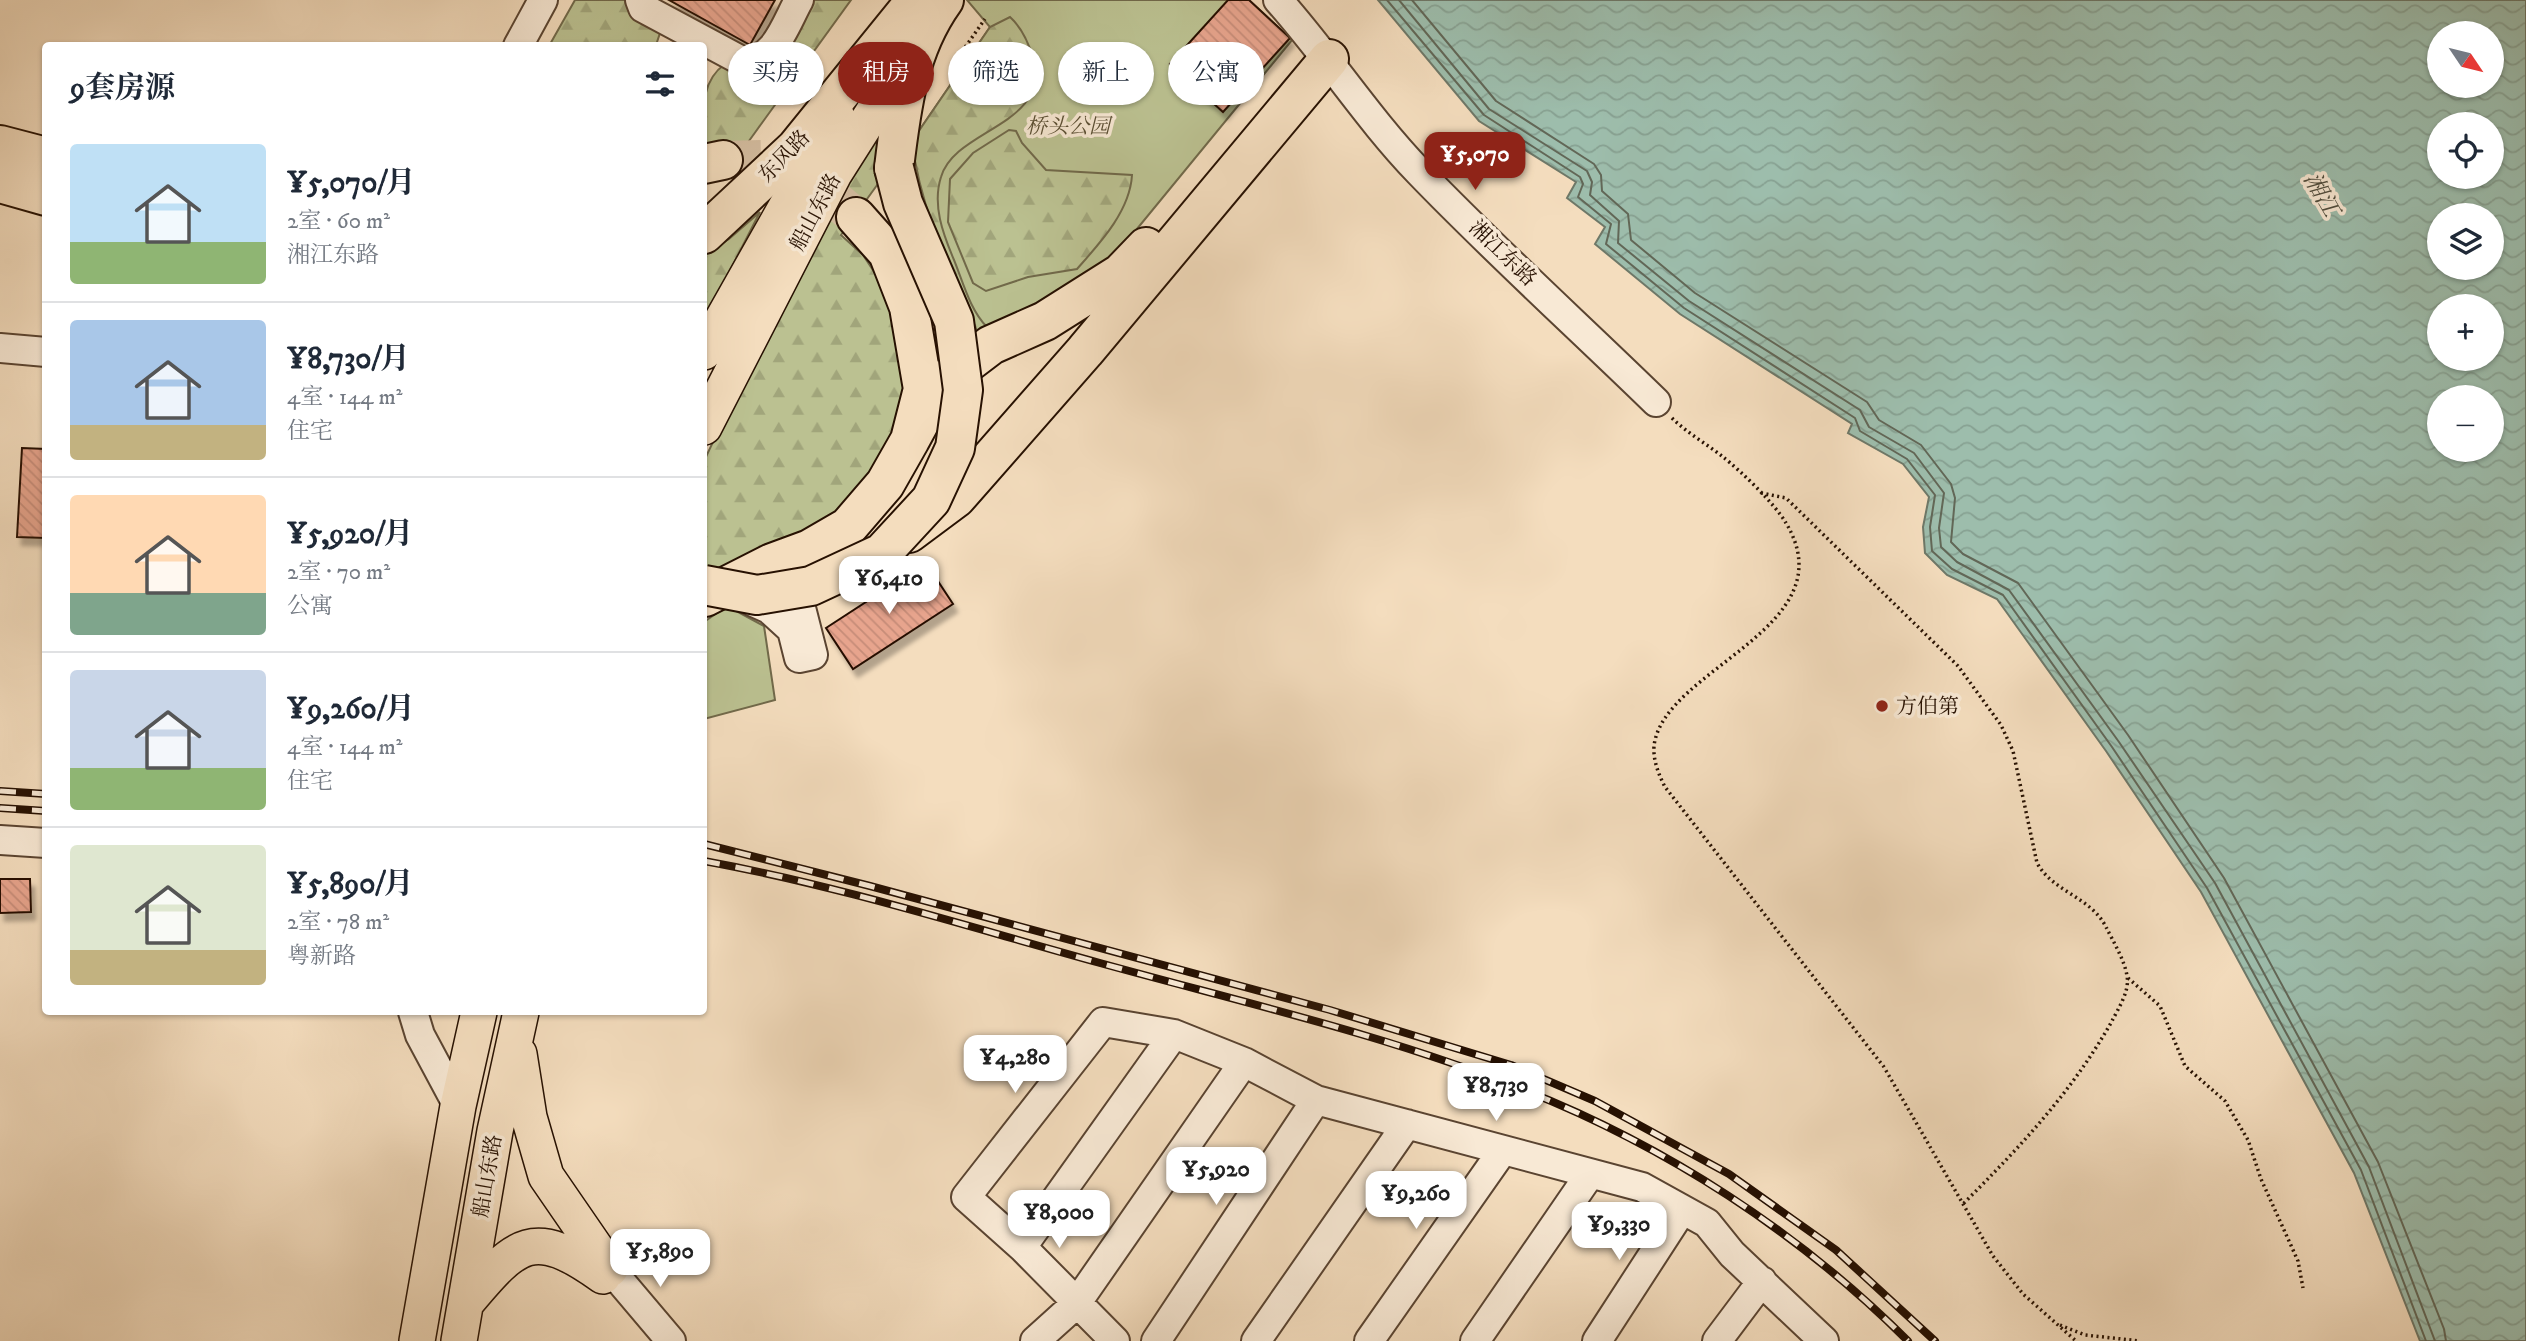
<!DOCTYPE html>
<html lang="zh">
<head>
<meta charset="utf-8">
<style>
	body { margin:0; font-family:"IM FELL DW Pica","Noto Serif SC",serif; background:#f2f2f3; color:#1f2937; height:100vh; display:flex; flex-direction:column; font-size:26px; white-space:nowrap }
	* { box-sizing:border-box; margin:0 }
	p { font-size:23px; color:#747a83 }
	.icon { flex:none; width:38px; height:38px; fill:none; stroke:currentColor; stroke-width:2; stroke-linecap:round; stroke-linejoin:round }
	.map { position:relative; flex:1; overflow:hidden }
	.drawer { position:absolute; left:42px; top:42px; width:665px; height:973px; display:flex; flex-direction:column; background:#fff; border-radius:7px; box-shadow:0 2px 5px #0004 }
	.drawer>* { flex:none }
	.banner { position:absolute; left:728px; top:42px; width:665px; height:63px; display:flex; gap:14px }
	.needle { width:46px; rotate:125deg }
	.fabs { position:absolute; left:2427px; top:21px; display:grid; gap:14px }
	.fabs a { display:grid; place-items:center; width:77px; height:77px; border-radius:50%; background:#fff; box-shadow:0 2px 5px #0004; font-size:35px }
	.price { position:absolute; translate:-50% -60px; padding:0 16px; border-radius:14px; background:#fff; color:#222; font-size:23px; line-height:46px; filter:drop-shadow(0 2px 4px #0008) }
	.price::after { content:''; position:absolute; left:50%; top:42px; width:21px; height:16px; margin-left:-10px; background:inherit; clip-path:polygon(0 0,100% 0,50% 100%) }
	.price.active { background:#8f2418; color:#fff }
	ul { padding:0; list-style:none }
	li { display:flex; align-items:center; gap:21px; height:175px; padding:0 28px }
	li+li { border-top:2px solid #e0e1e3 }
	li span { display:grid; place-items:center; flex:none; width:196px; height:140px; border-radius:7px; color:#555 }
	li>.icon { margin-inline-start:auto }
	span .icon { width:84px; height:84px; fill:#fffc; stroke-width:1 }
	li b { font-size:30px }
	h2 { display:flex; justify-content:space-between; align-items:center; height:84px; padding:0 28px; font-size:30px }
	.pill { padding:0 24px; border-radius:32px; background:#fff; box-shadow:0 2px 5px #0004; font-size:24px; line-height:63px }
	.pill.active { background:#8f2418; color:#fff }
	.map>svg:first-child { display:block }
	.green { fill:#bbc191; stroke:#71694a; stroke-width:2 }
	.forest { fill:url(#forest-firs); stroke:#71694a; stroke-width:2 }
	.water { fill:url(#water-waves); stroke:#6e7868; stroke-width:2; fill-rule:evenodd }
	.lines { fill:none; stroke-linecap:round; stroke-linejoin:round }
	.shore { stroke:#626757; stroke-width:2 }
	.building { fill:url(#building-back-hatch); stroke:#271102; stroke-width:2; filter:url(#shadow) }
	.highway-tunnel { stroke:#d5bea2; stroke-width:38; stroke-dasharray:38 19; stroke-linecap:butt }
	.minor-casing { stroke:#5a4431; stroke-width:32 }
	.major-casing { stroke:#271102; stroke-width:38 }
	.highway-casing { stroke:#271102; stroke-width:42 }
	.path { stroke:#271102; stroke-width:3.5; stroke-dasharray:2 3.5; stroke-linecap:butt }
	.minor { stroke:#f8e9d5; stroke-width:28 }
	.major { stroke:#f4ddbe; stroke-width:35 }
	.highway { stroke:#f4ddbe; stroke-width:38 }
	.rail-casing { stroke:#271102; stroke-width:8 }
	.rail { stroke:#f8e9d5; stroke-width:5; stroke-dasharray:16; stroke-linecap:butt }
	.highway-bridge-casing { stroke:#271102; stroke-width:42; stroke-linecap:butt }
	.highway-bridge { stroke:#f4ddbe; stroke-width:38 }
	.poi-dot { fill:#8f2418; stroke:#f8e9d5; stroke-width:2.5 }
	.labels { text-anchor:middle; stroke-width:7; stroke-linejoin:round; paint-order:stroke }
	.park-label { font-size:21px; font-style:italic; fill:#5b4f34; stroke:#f8e9d5 }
	.street-label { font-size:21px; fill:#271102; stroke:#f8e9d5 }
	.poi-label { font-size:21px; fill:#271102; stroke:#f8e9d5; text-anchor:start }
	.water-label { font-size:23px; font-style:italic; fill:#504d3e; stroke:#f8e9d5 }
</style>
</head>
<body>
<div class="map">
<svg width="2526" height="1341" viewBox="0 0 2526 1341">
	<defs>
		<pattern id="forest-firs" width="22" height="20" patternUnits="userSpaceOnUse" patternTransform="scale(1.75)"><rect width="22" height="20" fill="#bbc191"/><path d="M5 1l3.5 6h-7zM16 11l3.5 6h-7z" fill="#a1a57b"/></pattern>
		<pattern id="water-waves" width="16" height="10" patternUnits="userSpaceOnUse" patternTransform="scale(1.75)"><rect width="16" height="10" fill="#9dbdac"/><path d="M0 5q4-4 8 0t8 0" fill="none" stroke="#87a192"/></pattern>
		<pattern id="building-back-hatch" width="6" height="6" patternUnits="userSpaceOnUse" patternTransform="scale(1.75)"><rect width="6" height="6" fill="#e7a48d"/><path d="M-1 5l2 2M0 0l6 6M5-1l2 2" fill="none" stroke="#c68c78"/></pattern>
		<filter id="shadow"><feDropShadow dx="4.5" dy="8" stdDeviation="2" flood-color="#0004"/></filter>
	</defs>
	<rect width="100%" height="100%" fill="#f4ddbe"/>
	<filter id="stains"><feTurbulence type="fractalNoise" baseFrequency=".00286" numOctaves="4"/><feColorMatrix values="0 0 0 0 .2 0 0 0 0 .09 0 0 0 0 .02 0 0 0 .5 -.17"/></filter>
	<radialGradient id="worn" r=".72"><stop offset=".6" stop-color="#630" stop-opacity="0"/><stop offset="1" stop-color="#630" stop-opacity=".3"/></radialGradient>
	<path class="green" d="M 967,0 L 1249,0 L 1292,40 L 1132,235 L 1099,267 L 1055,296 L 977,331 L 931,226 L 912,141 L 990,27 Z
		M 727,606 L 764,626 L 775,700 L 704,719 L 704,622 Z"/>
	<path class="forest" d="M 575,0 L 628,0 L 660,33 L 656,45 L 549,46 Z
		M 804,0 L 851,0 L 746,145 L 704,145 C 704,116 698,83 725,64 L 740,69 Z
		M 1010,17 C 1021,27 1029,44 1033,58 C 1052,126 955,128 941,177 C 932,205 943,234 954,260 C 963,282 970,310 987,327 L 977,331 C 950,269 920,209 912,141 L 990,27 Z
		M 1009,130 L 1016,131 L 1022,143 L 1046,170 L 1132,175 C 1130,211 1100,243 1077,269 L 1028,277 L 986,291 L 973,283 L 948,222 L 950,179 L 973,153 Z
		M 877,135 L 880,181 L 841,235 L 863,255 L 886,290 L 901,336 L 906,392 L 896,436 L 836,521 L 704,583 L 704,461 L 793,272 Z
		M 760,212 L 704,321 L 704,255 L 729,239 Z"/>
	<path class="water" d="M 1378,0 L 2526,0 L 2526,1341 L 2420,1341 L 2354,1173 L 2201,892 L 2106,751 L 1997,599 L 1947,575 L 1925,553 L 1923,527 L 1929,497 L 1903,464 L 1848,433 L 1852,424 L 1680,314 L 1595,244 L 1605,227 L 1567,198 L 1576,182 L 1479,121 ZM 2440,33 L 2492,33 L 2492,86 L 2440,86 ZM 2440,124 L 2492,124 L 2492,177 L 2440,177 ZM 2440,215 L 2492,215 L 2492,268 L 2440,268 ZM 2440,306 L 2492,306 L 2492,359 L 2440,359 ZM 2440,397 L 2492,397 L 2492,450 L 2440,450 Z"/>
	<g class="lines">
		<path class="shore" d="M 1387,0 L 1484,115 L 1580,177 L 1583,184 L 1578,197 L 1611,224 L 1606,244 L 1684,308 L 1855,418 L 1860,431 L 1907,459 L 1935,495 L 1930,527 L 1932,551 L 1952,569 L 2003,595 L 2112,747 L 2207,888 L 2361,1170 L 2426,1341
			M 1399,0 L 1489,109 L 1587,171 L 1592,182 L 1590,195 L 1619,221 L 1618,243 L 1689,301 L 1860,410 L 1869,427 L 1914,453 L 1944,493 L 1939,528 L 1941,547 L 1957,562 L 2009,590 L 2119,742 L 2215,883 L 2369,1167 L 2435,1341
			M 1412,0 L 1496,101 L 1594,164 L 1601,175 L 1602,191 L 1628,214 L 1631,240 L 1695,293 L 1867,402 L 1879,420 L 1921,445 L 1951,484 L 1955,498 L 1951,542 L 1963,554 L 2018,583 L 2128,735 L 2224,878 L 2378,1162 L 2444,1329 L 2446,1341"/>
	</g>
	<path class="building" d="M 669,0 L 775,0 L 750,45 Z
		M 1228,0 L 1249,0 L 1290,38 L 1223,112 L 1170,64 Z
		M 22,448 L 46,449 L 46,538 L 17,537 Z
		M 926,563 L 953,604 L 853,669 L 826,628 Z
		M 0,879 L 30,879 L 31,912 L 0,913 Z"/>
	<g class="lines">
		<path class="highway-tunnel" d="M 723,160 L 765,159 L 813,182 L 856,217"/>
		<defs>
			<path id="minor" d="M 640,0 L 643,8 L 742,61 C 774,64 785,25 799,0
				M 1278,0 C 1328,56 1367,118 1419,172 C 1495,251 1577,325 1656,402
				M 518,46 L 543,0
				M 0,348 L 46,352
				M 740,596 L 769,609 L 792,630 L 799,658 L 813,655 L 800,604 L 805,570
				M 0,840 L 46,843
				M 413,1012 L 420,1035 L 458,1106
				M 1022,1247 L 1174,1034
				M 610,1269 L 671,1341
				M 1035,1341 L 1076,1304 L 1244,1062
				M 1115,1341 L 1022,1247 L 966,1197 L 1103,1022 L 1174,1034 L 1244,1062 L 1316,1100 L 1642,1187 L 1707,1223 L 1732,1254 L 1824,1341
				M 1156,1341 L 1316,1100
				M 1256,1341 L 1407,1124
				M 1369,1341 L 1503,1150
				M 1475,1341 L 1590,1174
				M 1597,1341 L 1682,1210
				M 1717,1341 L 1762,1281"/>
			<path id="major" d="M 704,352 L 837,117
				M 704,427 L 834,174 L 912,51
				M 519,1054 L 529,1117 L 546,1176 L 610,1269
				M 466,1303 C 517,1242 533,1226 603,1276
				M 417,1341 L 458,1106 L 479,1012
				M 459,1341 L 495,1131 L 521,1012"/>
			<path id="highway" d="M 0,145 L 46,157
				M 704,164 L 723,160
				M 894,168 C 901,109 908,50 944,0
				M 0,183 L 46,196
				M 704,234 L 796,148 L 916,0
				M 910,440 L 941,383 L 991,345 L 1045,321 L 1121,273 L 1146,247
				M 909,533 L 956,498 L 1085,351 L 1329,59
				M 705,597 L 772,563 L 810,549 L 848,527 L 885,484 L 910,440 L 923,389 L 909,307 L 888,253 L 856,217"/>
		</defs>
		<use href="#minor" class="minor-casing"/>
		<use href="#major" class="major-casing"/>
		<use href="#highway" class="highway-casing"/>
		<path class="path" d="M 959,56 L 985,19
			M 1672,418 C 1687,433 1707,444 1723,457 C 1741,471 1775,504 1786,523 C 1849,628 1663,668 1654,746 C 1653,761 1659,775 1665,787 L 1884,1067 L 1993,1256 L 2023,1294 L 2076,1341
			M 1761,493 L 1786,498 L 1958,666 L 2001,725 L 2013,751 L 2037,863 C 2053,892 2091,897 2106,927 C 2113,941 2125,961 2127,976 C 2130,991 2118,1009 2112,1021 C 2072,1092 2020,1147 1963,1204
			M 2128,978 L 2160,1006 L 2185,1066 L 2225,1101 L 2248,1140 L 2261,1179 L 2298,1261 L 2303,1288
			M 2060,1325 L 2085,1335 L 2140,1341"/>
		<use href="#minor" class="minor"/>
		<use href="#major" class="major"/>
		<use href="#highway" class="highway"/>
		<defs>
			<path id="rail" d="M 0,791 L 46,794
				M 0,808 L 46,811
				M 704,844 L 870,886 L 1330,1010 L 1511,1065 L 1595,1101 L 1729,1174 L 1836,1250 L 1935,1341
				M 704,861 C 837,885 969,927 1100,963 C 1241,1002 1387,1035 1524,1090 C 1666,1146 1800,1233 1908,1341"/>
		</defs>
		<use href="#rail" class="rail-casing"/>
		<use href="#rail" class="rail"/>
		<defs>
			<path id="highway-bridge" d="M 704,585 L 757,595 L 811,586 L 882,553 L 931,500 L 955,448 L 963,390 L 954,321 L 903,203 L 894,168"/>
		</defs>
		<use href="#highway-bridge" class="highway-bridge-casing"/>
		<use href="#highway-bridge" class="highway-bridge"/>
	</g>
	<circle class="poi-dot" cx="1882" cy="706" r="7"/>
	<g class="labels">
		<g class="park-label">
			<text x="1068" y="133">桥头公园</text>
		</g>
		<g class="street-label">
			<text transform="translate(784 156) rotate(-46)" y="7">东风路</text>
			<text transform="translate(815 212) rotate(-62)" y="7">船山东路</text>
			<text transform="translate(1503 253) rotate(44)" y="7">湘江东路</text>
			<text transform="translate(487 1176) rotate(-80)" y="7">船山东路</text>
		</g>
		<g class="poi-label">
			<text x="1896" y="713">方伯第</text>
		</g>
		<g class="water-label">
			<text transform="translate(2322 194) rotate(60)" y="8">湘江</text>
		</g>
	</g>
	<rect width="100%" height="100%" filter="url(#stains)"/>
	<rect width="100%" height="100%" fill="url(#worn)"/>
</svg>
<div class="fabs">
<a><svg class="needle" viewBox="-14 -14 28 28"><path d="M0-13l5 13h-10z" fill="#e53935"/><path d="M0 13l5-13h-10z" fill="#747a83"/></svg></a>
<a><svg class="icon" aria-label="locate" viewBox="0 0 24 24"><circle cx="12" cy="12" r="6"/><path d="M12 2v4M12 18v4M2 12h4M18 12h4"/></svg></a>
<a><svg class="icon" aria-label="layers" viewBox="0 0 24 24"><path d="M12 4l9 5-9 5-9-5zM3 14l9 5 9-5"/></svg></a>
<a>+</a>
<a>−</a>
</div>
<b class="price active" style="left:1475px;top:192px">¥5,070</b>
<b class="price" style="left:889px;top:616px">¥6,410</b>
<b class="price" style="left:1015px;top:1095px">¥4,280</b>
<b class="price" style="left:1496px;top:1123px">¥8,730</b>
<b class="price" style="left:1216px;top:1207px">¥5,920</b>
<b class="price" style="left:1416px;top:1231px">¥9,260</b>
<b class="price" style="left:1059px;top:1250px">¥8,000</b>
<b class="price" style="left:1619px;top:1262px">¥9,330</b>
<b class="price" style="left:660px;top:1289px">¥5,890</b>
<div class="banner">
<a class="pill">买房</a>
<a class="pill active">租房</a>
<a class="pill">筛选</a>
<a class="pill">新上</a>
<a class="pill">公寓</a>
</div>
<section class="drawer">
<h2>9套房源<svg class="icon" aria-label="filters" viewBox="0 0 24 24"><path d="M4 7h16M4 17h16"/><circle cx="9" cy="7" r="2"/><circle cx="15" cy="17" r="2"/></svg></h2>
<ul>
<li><span style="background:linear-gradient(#bfe0f5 70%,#8fb573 0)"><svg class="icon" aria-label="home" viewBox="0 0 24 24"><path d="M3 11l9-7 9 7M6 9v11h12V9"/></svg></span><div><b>¥5,070/月</b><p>2室 · 60 m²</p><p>湘江东路</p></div></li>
<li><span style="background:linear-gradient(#a9c7e8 75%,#c2b280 0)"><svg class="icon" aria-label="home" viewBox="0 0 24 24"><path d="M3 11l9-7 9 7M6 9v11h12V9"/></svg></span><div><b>¥8,730/月</b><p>4室 · 144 m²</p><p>住宅</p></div></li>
<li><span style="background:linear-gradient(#ffd9b3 70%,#7fa58c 0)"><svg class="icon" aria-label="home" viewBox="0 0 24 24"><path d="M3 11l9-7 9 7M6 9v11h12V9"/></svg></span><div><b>¥5,920/月</b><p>2室 · 70 m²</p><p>公寓</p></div></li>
<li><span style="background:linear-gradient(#c9d6e8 70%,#8fb573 0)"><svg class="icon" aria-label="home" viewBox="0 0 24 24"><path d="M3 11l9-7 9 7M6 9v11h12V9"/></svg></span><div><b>¥9,260/月</b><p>4室 · 144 m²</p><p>住宅</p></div></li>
<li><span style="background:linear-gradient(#dfe7d0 75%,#c2b280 0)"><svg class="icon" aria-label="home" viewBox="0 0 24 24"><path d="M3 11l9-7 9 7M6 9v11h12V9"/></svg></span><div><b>¥5,890/月</b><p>2室 · 78 m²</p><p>粤新路</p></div></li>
</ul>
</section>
</div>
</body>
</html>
